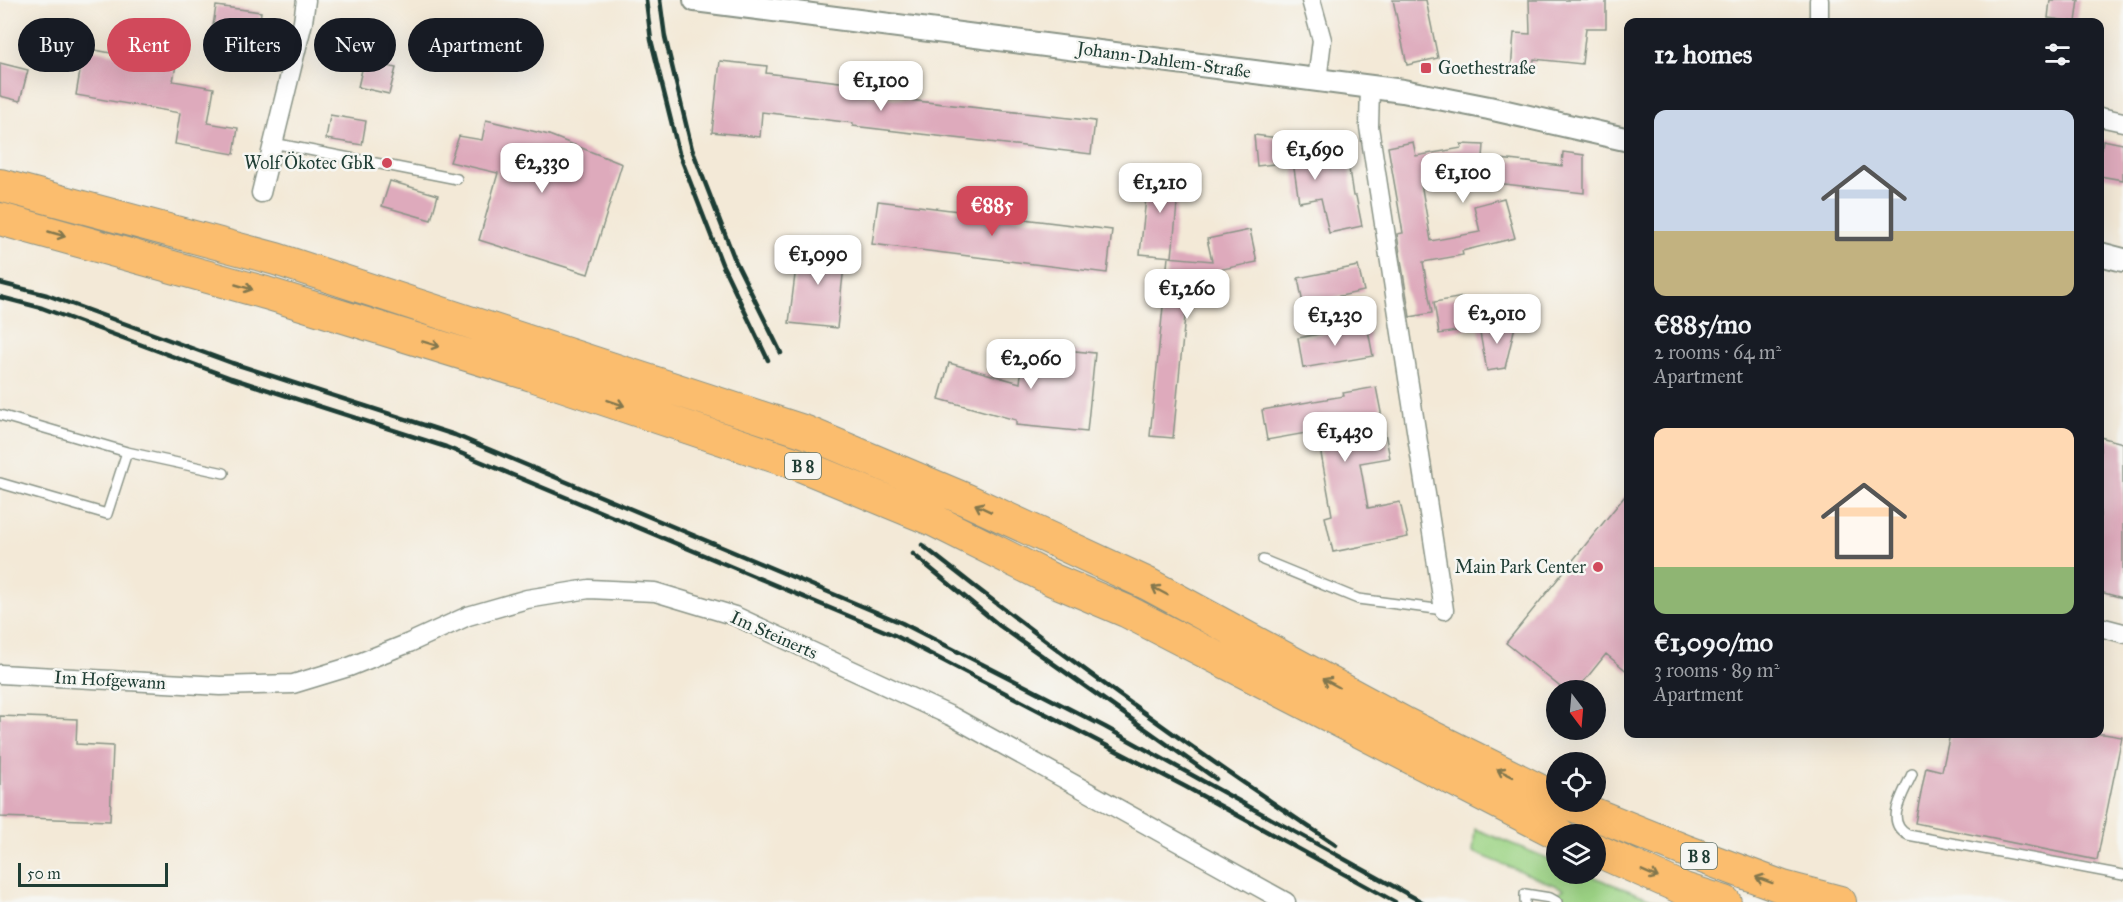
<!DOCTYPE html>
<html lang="en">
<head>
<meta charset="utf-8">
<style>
	body { margin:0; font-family:"IM FELL Great Primer",serif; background:#242831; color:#f1f3f6; height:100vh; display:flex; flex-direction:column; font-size:22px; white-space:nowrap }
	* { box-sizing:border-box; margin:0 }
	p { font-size:20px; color:#9ea1a6 }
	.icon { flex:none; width:33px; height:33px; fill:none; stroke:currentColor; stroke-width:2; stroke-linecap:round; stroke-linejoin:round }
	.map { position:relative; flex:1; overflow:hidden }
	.side { position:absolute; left:1624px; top:18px; width:480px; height:720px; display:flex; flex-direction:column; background:#171b24; border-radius:12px; box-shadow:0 6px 24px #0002 }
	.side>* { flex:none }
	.banner { position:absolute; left:18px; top:18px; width:570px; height:54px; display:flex; gap:12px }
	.needle { width:39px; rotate:164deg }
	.fabs { position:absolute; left:1546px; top:680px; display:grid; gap:12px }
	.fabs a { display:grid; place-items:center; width:60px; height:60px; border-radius:50%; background:#171b24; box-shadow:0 6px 24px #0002; font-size:30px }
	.scale { position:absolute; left:18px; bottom:15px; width:150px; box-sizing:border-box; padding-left:6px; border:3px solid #1f3d34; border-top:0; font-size:16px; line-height:21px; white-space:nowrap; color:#1f3d34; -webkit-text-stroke:4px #f6f6f2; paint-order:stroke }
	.price { position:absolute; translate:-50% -51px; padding:0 14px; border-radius:12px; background:#fff; color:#222; font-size:20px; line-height:39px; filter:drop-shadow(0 2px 3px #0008) }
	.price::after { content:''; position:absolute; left:50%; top:36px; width:18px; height:14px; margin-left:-9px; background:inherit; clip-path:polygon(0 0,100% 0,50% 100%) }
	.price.current { background:#d1495b; color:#fff }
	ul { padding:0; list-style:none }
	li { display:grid; align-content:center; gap:12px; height:318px; padding:0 30px }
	li span { display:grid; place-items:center; height:186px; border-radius:12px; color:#555 }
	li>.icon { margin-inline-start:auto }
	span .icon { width:108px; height:108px; fill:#fffc; stroke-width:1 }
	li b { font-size:26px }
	h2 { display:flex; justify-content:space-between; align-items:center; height:72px; padding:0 30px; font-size:26px }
	.tag { padding:0 21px; border-radius:27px; background:#171b24; box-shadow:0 6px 24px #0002; font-size:21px; line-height:54px }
	.tag.current { background:#d1495b; color:#fff }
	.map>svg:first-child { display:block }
	.green { fill:#9dd485; stroke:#5e885c; stroke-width:1.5 }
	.building { fill:#deaabc }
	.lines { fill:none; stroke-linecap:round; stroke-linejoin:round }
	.service-casing { stroke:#899386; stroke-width:12 }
	.minor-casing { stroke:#899386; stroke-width:21 }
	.tertiary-casing { stroke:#899386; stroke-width:26 }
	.trunk-casing { stroke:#899386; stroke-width:34 }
	.service { stroke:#fff; stroke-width:9 }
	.minor { stroke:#fff; stroke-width:18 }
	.tertiary { stroke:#fff; stroke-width:22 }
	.trunk { stroke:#fbbd6e; stroke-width:32 }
	.rail { stroke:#1f3d34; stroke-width:4.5 }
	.oneway { stroke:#82774e }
	.poi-dot { fill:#d1495b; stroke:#f6f6f2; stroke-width:2 }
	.labels { text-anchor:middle; stroke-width:5; stroke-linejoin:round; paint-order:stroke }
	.shield { fill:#f6f6f2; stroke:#60746d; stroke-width:1.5 }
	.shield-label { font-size:16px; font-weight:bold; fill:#1f3d34 }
	.street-label { font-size:18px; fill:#1f3d34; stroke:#f6f6f2 }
	.poi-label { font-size:18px; fill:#1f3d34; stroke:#f6f6f2; text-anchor:end }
</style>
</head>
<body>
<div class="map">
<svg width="2123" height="902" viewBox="0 0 2123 902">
	<rect width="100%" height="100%" fill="#f6f6f2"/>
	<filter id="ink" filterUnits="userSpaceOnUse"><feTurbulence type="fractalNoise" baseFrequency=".0167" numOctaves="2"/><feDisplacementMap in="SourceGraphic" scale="12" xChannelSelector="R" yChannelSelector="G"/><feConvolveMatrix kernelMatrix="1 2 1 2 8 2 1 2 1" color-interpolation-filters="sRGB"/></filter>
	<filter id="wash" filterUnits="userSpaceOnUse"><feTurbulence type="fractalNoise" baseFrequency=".008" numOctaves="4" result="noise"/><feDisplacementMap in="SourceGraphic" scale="24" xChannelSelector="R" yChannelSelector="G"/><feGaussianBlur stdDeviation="1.35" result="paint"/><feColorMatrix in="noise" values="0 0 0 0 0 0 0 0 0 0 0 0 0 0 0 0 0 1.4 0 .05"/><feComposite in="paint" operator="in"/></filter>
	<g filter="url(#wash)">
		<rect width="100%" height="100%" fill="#f3e9d7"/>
		<path class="green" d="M 1475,829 L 1557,862 L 1557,873 L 1583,873 L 1659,902 L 1545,902 L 1564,889 L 1473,852 Z"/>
		<g id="blocks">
			<path class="building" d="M 1393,0 L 1426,0 L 1438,58 L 1407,65 Z
				M 1529,0 L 1606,0 L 1606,28 L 1586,28 L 1582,64 L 1534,59 L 1533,72 L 1511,70 L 1514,33 L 1530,34 Z
				M 2050,0 L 2079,0 L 2076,22 L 2048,18 Z
				M 216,6 L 261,12 L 257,45 L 211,39 Z
				M 84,48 L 176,65 L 173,81 L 214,88 L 208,123 L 238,128 L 234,154 L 175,144 L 180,113 L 76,95 Z
				M 364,61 L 396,68 L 389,94 L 358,87 Z
				M 720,61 L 767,66 L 766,73 L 856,84 L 855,94 L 1095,121 L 1091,154 L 853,126 L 853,123 L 762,112 L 760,137 L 712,132 Z
				M 0,63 L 28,70 L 20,101 L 0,96 Z
				M 330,115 L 366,121 L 362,145 L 326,139 Z
				M 486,120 L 549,135 L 622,164 L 588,274 L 479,240 L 498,173 L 450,162 L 459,136 L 482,140 Z
				M 1254,135 L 1287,139 L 1288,146 L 1310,143 L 1312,167 L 1348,162 L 1353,196 L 1356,196 L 1362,226 L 1329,233 L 1321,198 L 1299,202 L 1293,162 L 1257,166 Z
				M 2103,140 L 2123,144 L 2123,180 L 2100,176 L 2100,158 Z
				M 1413,142 L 1416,156 L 1462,148 L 1461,144 L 1484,145 L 1483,157 L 1562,166 L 1563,152 L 1584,155 L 1584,193 L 1451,178 L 1421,183 L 1431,241 L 1480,232 L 1474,206 L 1504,198 L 1515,238 L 1462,251 L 1463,255 L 1423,262 L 1432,313 L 1410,317 L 1397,234 L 1403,233 L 1388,147 Z
				M 1149,170 L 1180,173 L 1172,257 L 1140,254 Z
				M 390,181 L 438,195 L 431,220 L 382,206 Z
				M 878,201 L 1112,230 L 1107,273 L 872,244 Z
				M 1250,230 L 1257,262 L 1189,276 L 1173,438 L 1150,436 L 1168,257 L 1212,261 L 1207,239 Z
				M 799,243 L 846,249 L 837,328 L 789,323 Z
				M 1358,266 L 1364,291 L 1303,304 L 1298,278 Z
				M 1463,297 L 1468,329 L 1439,334 L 1434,302 Z
				M 1516,322 L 1505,368 L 1487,371 L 1479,328 Z
				M 1367,325 L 1373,356 L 1303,368 L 1298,338 Z
				M 1024,346 L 1095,353 L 1087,432 L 1016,425 L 1016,420 L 939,399 L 949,363 L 1020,383 Z
				M 1376,387 L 1390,458 L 1360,463 L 1368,508 L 1400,502 L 1408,537 L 1333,552 L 1325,517 L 1332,515 L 1317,431 L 1267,440 L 1262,410 L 1344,396 L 1343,393 Z
				M 2100,437 L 2123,443 L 2123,598 L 2100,592 Z
				M 1629,491 L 1629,673 L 1606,654 L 1577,690 L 1564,690 L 1506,643 Z
				M 0,716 L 77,719 L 76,744 L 113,746 L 110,821 L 0,817 Z
				M 1950,734 L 2104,734 L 2122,737 L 2097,860 L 1915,823 L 1926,767 L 1942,771 Z"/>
		</g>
	</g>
	<g filter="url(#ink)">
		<use href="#blocks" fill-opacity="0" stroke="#899386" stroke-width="1.5"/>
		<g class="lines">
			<defs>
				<path id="service" d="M 273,143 L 457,179
					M 0,415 L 127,452 L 224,473
					M 0,483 L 107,514 L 127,452
					M 1263,560 L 1358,599 L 1444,610
					M 1912,774 C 1904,793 1883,822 1908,835 L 2123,875
					M 1525,902 L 1525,894 L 1550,898 L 1557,902"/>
				<path id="minor" d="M 1311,0 L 1322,40 L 1317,81
					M 1819,22 L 1819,0
					M 1370,87 L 1369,127 L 1444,610
					M 2100,117 L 2123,122
					M 261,193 L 303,22 L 306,0
					M 2100,627 L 2123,633
					M 0,674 L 220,686 L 293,684 L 349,667 L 409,643 L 468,616 L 527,599 L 589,589 L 655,592 L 735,616 L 953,717 L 1286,902"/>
				<path id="tertiary" d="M 695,0 L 1403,91 L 1489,108 L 1629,140
					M 2100,254 L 2123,260"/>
				<path id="trunk" d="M 0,185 L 276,259 L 806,432 L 967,500 L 1148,584 L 1404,723 L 1557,799
					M 0,219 L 266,293 L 532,375 L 800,465 L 933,520 L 1053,580 L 1126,611 L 1559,834
					M 1562,801 L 1686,851 L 1783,887 L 1840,902
					M 1596,850 L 1684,889 L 1725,902"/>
			</defs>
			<use href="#service" class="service-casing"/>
			<use href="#minor" class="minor-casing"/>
			<use href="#tertiary" class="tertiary-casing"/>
			<use href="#trunk" class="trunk-casing"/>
			<use href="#service" class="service"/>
			<use href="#minor" class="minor"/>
			<use href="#tertiary" class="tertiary"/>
			<use href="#trunk" class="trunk"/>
			<path class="rail" d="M 646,0 L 651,40 L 679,153 L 722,264 L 768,360
				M 660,0 L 665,37 L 692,149 L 735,260 L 781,353
				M 0,283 L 47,295 L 232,363 L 455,435 L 902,623 L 1105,727 L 1422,902
				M 0,297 L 42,308 L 231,378 L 446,447 L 894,635 L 1186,787 L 1395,902
				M 922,545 C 1055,651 1194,751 1336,845
				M 913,554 L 1000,626 L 1216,779"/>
		</g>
		<defs><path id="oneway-shaft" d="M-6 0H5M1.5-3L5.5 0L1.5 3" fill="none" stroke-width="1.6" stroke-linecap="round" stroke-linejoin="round" transform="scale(1.5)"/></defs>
		<g class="oneway">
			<use href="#oneway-shaft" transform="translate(57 234) rotate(16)"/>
			<use href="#oneway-shaft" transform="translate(244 287) rotate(16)"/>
			<use href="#oneway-shaft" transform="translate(431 344) rotate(17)"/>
			<use href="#oneway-shaft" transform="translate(616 403) rotate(19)"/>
			<use href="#oneway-shaft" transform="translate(983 508) rotate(-155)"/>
			<use href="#oneway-shaft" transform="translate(1160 591) rotate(-152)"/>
			<use href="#oneway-shaft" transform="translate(1331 683) rotate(-152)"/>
			<use href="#oneway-shaft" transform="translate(1505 773) rotate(-154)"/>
			<use href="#oneway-shaft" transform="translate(1650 874) rotate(24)"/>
			<use href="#oneway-shaft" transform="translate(1764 880) rotate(-160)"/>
		</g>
	</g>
	<g class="poi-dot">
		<rect x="1420" y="62" width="12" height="12" rx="3"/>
		<circle cx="387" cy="163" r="6"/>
		<circle cx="1598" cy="567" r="6"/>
	</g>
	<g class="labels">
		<g class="shield">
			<rect x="785" y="453" width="36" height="26" rx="4.5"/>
			<rect x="1681" y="843" width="36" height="26" rx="4.5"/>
		</g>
		<g class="shield-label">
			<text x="803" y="472">B 8</text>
			<text x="1699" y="862">B 8</text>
		</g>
		<g class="street-label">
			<text transform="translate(1164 60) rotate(8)" y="6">Johann-Dahlem-Straße</text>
			<text transform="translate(774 635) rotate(24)" y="6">Im Steinerts</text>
			<text transform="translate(110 680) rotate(3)" y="6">Im Hofgewann</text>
		</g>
		<g class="poi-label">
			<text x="1438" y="74" text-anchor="start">Goethestraße</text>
			<text x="375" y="169">Wolf Ökotec GbR</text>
			<text x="1586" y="573">Main Park Center</text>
		</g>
	</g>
</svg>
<div class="fabs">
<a><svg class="needle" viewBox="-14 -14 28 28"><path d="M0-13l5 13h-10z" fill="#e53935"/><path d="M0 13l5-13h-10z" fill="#9ea1a6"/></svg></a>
<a><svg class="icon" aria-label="locate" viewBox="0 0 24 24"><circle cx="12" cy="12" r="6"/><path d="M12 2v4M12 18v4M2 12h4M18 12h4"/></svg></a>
<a><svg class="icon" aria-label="layers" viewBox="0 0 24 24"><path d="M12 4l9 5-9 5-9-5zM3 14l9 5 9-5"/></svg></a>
</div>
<div class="scale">50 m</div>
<b class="price" style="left:881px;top:112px">€1,100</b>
<b class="price" style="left:1315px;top:181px">€1,690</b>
<b class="price" style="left:542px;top:194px">€2,330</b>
<b class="price" style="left:1463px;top:204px">€1,100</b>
<b class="price" style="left:1160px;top:214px">€1,210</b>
<b class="price current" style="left:992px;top:237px">€885</b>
<b class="price" style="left:818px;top:286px">€1,090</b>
<b class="price" style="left:1187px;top:320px">€1,260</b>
<b class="price" style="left:1497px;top:345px">€2,010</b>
<b class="price" style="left:1335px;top:347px">€1,230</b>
<b class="price" style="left:1031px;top:390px">€2,060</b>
<b class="price" style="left:1345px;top:463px">€1,430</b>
<div class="banner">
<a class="tag">Buy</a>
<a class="tag current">Rent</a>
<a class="tag">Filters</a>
<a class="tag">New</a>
<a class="tag">Apartment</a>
</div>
<section class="side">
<h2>12 homes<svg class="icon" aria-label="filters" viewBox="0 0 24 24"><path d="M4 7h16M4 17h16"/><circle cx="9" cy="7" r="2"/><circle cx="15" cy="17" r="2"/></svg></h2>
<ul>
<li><span style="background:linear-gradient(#c9d6e8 65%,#c2b280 0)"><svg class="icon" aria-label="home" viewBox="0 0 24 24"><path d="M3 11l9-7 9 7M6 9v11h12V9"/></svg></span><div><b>€885/mo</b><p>2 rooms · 64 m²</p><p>Apartment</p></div></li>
<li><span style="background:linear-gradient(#ffd9b3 75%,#8fb573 0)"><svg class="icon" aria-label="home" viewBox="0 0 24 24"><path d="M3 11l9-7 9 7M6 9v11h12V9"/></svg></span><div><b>€1,090/mo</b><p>3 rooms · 89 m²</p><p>Apartment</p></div></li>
</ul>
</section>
</div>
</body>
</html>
